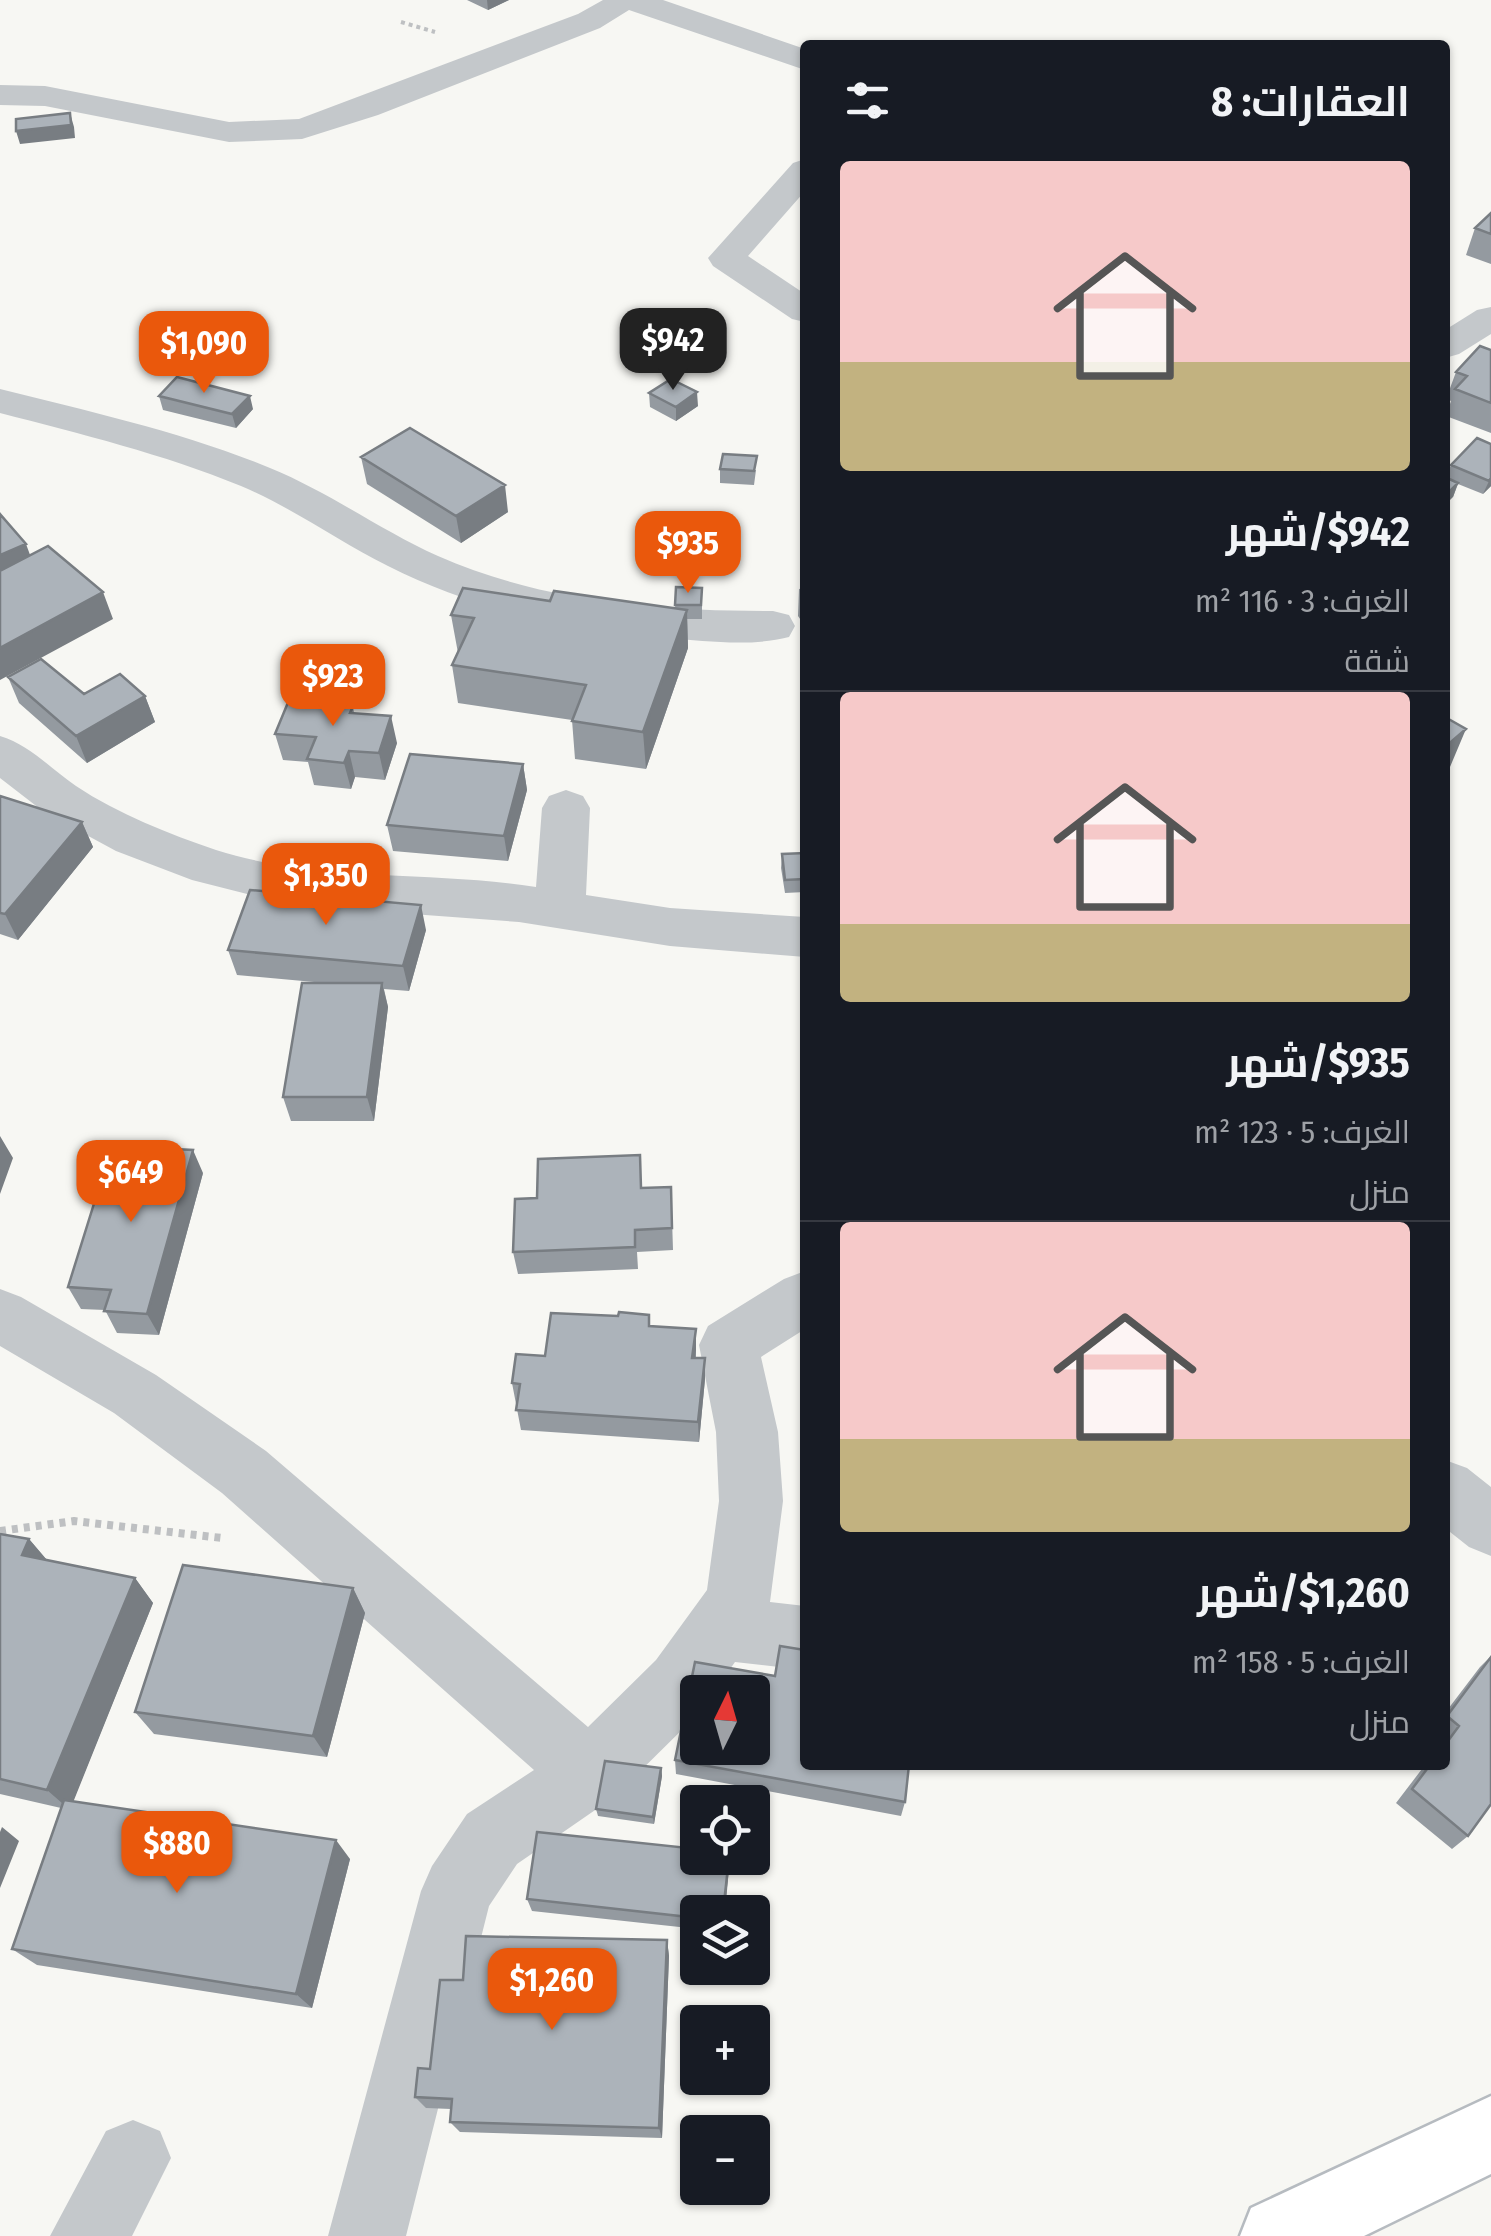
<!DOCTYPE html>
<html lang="ar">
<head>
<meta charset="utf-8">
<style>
	body { margin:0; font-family:"Fira Sans Condensed",Cairo,sans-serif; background:#242831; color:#f1f3f6; direction:rtl; height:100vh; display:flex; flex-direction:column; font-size:38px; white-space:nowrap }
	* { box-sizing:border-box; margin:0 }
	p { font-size:32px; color:#9ea1a6 }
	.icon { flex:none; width:55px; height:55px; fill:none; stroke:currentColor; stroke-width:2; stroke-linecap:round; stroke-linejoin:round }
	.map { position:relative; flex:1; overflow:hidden; direction:ltr }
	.details { position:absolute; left:800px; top:40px; width:650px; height:1730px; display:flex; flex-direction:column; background:#171b24; border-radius:10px; box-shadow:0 2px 8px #0004; direction:rtl }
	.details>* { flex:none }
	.needle { width:65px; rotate:5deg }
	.fabs { position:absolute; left:680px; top:1675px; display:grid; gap:20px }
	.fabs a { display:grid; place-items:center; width:90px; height:90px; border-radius:10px; background:#171b24; box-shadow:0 2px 8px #0004; font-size:50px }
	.price { position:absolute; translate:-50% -85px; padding:0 22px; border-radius:20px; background:#ea580c; color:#fff; font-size:32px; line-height:65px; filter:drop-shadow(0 2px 5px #0008) }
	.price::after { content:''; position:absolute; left:50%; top:60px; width:30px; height:22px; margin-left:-15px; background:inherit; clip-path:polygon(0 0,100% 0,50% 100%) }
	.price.current { background:#222; color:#fff }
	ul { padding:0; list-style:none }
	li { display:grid; align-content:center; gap:20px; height:530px; padding:0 40px }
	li+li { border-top:2px solid #363941 }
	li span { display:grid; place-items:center; height:310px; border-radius:10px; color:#555 }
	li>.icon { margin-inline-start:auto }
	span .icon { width:180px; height:180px; fill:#fffc; stroke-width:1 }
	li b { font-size:42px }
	h2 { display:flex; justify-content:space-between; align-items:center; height:120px; padding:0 40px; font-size:42px }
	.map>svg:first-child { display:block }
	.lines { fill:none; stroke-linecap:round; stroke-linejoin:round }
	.secondary-casing { stroke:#b6bbc0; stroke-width:5 }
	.path-far1 { stroke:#bec0c2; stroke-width:4; stroke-dasharray:4 4; stroke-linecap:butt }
	.path { stroke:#bec0c2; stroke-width:8; stroke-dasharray:6 6; stroke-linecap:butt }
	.street { fill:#c4c8cb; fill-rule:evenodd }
	.secondary { fill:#fff; fill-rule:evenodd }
	.wall { fill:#949aa0 }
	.shaded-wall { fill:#787d82 }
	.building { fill:#acb3ba; stroke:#787d82; stroke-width:2.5; fill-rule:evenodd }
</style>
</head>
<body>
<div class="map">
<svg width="1491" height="2236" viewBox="0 0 1491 2236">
	<rect width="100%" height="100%" fill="#f7f7f3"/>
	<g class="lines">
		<defs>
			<path id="secondary" d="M 1491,2096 L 1491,2174 L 1364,2236 L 1240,2236 L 1251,2208 Z"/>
		</defs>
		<use href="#secondary" class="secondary-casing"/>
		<path class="path-far1" d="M 401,22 L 435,32"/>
		<path class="path" d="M 0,1531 L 74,1521 L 222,1538"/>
		<path class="street" d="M 603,0 L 663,0 L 805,49 L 805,70 L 629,10 L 600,28 L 378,115 L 302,139 L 229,142 L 45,106 L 0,105 L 0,85 L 45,86 L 229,122 L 299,119 L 578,14 Z
			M 805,159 L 805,191 L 748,256 L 805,294 L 805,322 L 792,319 L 713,266 L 708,258 L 793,163 Z
			M 1491,307 L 1491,334 L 1459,354 L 1445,358 L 1445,330 L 1477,310 Z
			M 0,389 C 91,412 183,432 270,468 C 329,492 380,530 438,556 C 545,603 658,611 773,611 L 789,615 L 795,626 L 789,637 C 751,647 706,641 667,638 C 571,631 475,610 388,566 C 338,541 293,508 241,486 C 163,454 81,434 0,413 Z
			M 0,736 C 30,745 51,769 76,786 C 118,814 169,834 216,850 C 319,883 430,870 536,887 L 542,808 L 549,796 L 566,790 L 583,796 L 590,808 L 586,895 L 670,908 L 805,917 L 805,957 L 670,946 L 519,922 L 290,905 L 192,880 L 116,851 L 44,812 L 0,778 Z
			M 805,1271 L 805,1329 L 761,1357 L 778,1432 L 783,1501 L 770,1602 L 805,1606 L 805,1670 L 735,1662 L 714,1692 L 698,1692 L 698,1714 L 614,1797 L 517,1864 L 489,1906 L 406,2236 L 328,2236 L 421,1891 L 432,1866 L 467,1814 L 534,1770 L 222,1493 L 114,1413 L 0,1346 L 0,1289 L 21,1297 L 156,1375 L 266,1451 L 588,1727 L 656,1660 L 707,1590 L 719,1501 L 716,1432 L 699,1345 L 708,1326 L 784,1279 Z
			M 1445,1460 L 1467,1468 L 1491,1487 L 1491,1556 L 1469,1547 L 1445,1528 Z
			M 133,2120 L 160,2131 L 171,2158 L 132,2236 L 50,2236 L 106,2131 Z"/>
		<use href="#secondary" class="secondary"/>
	</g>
	<path class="wall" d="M 467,0 L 509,0 L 488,10 Z
		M 1491,213 L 1491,264 L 1466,255 L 1475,228 Z
		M 1491,350 L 1491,433 L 1446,416 L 1451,401 L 1446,399 L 1456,372 Z
		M 649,393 L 698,406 L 676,421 L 650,407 Z
		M 159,396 L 253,409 L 236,428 L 163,410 Z
		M 1477,438 L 1491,486 L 1483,494 L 1458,484 L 1453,497 L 1446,477 L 1451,465 Z
		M 361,457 L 508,512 L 461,543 L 367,484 Z
		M 720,469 L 756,470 L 754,485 L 720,483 Z
		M 676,587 L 702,588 L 702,619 L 687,619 L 688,648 L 646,769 L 575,759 L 572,720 L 458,703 L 452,665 L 458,653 L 451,615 L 550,601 L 675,609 Z
		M 805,588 L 805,626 L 798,616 L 799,589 Z
		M 8,677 L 84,694 L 145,696 L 155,722 L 87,763 L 19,703 Z
		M 304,701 L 353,706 L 354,713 L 397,743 L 385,780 L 355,777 L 351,789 L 314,785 L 308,762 L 283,760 L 275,734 Z
		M 523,764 L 527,790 L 508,861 L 393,851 L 387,825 Z
		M 0,796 L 82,822 L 93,847 L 18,940 L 0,934 Z
		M 805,853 L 805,892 L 785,893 L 781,868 L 782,854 Z
		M 426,930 L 409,991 L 384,989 L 388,1007 L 374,1121 L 291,1121 L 283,1097 L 325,983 L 237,975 L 228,950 Z
		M 203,1173 L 159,1335 L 117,1333 L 105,1310 L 81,1309 L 68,1287 Z
		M 671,1187 L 673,1250 L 637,1252 L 638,1269 L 518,1274 L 513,1252 L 537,1198 L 643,1188 Z
		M 650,1326 L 696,1329 L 696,1358 L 705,1379 L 699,1442 L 521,1430 L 512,1383 L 545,1356 Z
		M 0,1534 L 29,1539 L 47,1560 L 135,1578 L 153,1603 L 73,1801 L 350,1859 L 312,2008 L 37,1965 L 12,1949 L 61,1808 L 0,1794 Z
		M 353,1588 L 365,1613 L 327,1757 L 154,1734 L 135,1712 Z
		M 1491,1656 L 1491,1804 L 1468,1836 L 1452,1849 L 1396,1803 L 1425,1765 L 1445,1765 L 1445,1713 L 1480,1667 Z
		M 775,1676 L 905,1802 L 901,1816 L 676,1774 L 675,1760 Z
		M 661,1768 L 662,1776 L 654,1824 L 598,1816 L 596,1809 Z
		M 730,1865 L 698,1912 L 698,1929 L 532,1911 L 527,1899 Z
		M 667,1940 L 669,1956 L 662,2138 L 460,2132 L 450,2122 L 451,2109 L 426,2108 L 415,2097 L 430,2069 Z"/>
	<path class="shaded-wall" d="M 487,0 L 509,0 L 488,10 Z
		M 70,113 L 74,127 L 75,138 L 20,144 L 16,131 Z
		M 697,392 L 698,406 L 676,421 L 676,407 Z
		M 250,396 L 253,409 L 236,428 L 232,414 Z
		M 1491,478 L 1491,486 L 1483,494 L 1489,481 Z
		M 1458,483 L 1453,497 L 1445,505 L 1445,496 Z
		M 505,485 L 508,512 L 461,543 L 456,516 Z
		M 26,544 L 36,571 L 0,587 L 0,555 Z
		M 103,592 L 113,619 L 0,680 L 0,648 Z
		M 687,610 L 688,648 L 646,769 L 643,732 Z
		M 145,696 L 155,722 L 87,763 L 76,736 Z
		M 391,716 L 397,743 L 385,780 L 379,753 Z
		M 1466,729 L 1450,767 L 1445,771 L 1445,747 Z
		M 349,751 L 355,777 L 351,789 L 344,763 Z
		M 523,764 L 527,790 L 508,861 L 504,836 Z
		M 82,822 L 93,847 L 18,940 L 5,914 Z
		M 421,905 L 426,930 L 409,991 L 403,966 Z
		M 382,983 L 388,1007 L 374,1121 L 367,1097 Z
		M 0,1136 L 13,1158 L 0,1194 Z
		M 193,1150 L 203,1173 L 159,1335 L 147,1314 Z
		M 696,1329 L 696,1350 L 693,1379 L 692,1358 Z
		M 705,1358 L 705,1379 L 699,1442 L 698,1422 Z
		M 29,1539 L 51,1565 L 22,1555 Z
		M 135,1578 L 153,1603 L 70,1810 L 47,1790 Z
		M 353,1588 L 365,1613 L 327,1757 L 313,1736 Z
		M 661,1768 L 662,1776 L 654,1824 L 653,1817 Z
		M 2,1827 L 19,1841 L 0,1888 L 0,1832 Z
		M 336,1840 L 350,1859 L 312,2008 L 296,1994 Z
		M 730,1858 L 725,1912 L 723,1912 Z
		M 667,1940 L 669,1956 L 662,2138 L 659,2128 Z"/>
	<path class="building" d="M 70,113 L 71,125 L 16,131 L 16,119 Z
		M 1491,213 L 1491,234 L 1475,228 Z
		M 1480,346 L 1491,350 L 1491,403 L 1455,389 L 1467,376 L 1456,372 Z
		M 177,377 L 250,396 L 232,414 L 159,396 Z
		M 671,379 L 697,392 L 676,407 L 649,393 Z
		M 410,428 L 505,485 L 456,516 L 361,457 Z
		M 1477,438 L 1491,444 L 1491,478 L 1489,481 L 1451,465 Z
		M 723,454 L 757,456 L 754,471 L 720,469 Z
		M 1445,477 L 1458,483 L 1445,496 Z
		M 0,514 L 26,544 L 0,555 Z
		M 48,546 L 103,592 L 0,648 L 0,571 Z
		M 676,587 L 702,588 L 701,605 L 675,605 Z
		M 463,588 L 550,601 L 554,591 L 687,610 L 643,732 L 572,721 L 586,685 L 452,665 L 474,618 L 451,615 Z
		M 41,659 L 84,694 L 120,674 L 145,696 L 76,736 L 8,677 Z
		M 305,695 L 325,697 L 322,704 L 353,706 L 350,713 L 391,716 L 379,753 L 349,751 L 344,763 L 307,759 L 316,737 L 275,734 L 289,700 L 304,701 Z
		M 1445,717 L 1466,729 L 1445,747 Z
		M 410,754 L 523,764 L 504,836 L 387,825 Z
		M 0,796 L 82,822 L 5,914 L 0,913 Z
		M 805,853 L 805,879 L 785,880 L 782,854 Z
		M 250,890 L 421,905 L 403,966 L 228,950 Z
		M 302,983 L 382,983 L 367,1097 L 283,1097 Z
		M 112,1146 L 193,1150 L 147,1314 L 104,1311 L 111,1290 L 68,1287 Z
		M 640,1155 L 641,1188 L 671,1187 L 672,1228 L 635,1230 L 635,1247 L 513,1252 L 515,1199 L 537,1198 L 538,1159 Z
		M 619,1312 L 649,1315 L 649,1326 L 696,1329 L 692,1358 L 705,1358 L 698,1422 L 516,1410 L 520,1384 L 512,1383 L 516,1354 L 545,1356 L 551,1313 L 618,1316 Z
		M 0,1534 L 29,1539 L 22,1555 L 135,1578 L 47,1790 L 0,1779 Z
		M 183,1565 L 353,1588 L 313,1736 L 135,1712 Z
		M 780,1646 L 805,1650 L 805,1765 L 909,1765 L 905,1802 L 675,1760 L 695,1662 L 775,1676 ZM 698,1692 L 752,1692 L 752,1748 L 698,1748 Z
		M 1491,1657 L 1491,1804 L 1468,1836 L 1412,1789 L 1430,1765 L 1445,1765 L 1445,1745 L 1459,1726 L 1447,1716 Z
		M 605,1761 L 661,1768 L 653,1817 L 596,1809 Z
		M 64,1800 L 336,1840 L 296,1994 L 12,1949 Z
		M 537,1832 L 698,1849 L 698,1858 L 729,1858 L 723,1912 L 698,1912 L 698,1918 L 527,1899 Z
		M 466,1936 L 667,1940 L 659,2128 L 450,2122 L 452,2099 L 415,2097 L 418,2068 L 430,2069 L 440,1980 L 463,1980 Z"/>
</svg>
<div class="fabs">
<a><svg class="needle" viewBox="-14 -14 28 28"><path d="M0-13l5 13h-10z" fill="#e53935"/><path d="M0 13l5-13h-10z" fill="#9ea1a6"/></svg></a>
<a><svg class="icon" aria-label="locate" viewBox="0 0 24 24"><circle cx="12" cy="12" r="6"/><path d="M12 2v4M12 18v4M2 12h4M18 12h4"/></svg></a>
<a><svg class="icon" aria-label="layers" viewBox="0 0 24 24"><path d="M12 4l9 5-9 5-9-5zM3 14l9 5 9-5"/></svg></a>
<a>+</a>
<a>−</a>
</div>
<b class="price current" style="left:673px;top:393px">$942</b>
<b class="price" style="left:204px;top:396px">$1,090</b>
<b class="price" style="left:688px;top:596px">$935</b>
<b class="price" style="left:333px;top:729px">$923</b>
<b class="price" style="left:326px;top:928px">$1,350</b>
<b class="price" style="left:131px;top:1225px">$649</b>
<b class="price" style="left:177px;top:1896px">$880</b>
<b class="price" style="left:552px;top:2033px">$1,260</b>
<section class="details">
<h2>العقارات: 8<svg class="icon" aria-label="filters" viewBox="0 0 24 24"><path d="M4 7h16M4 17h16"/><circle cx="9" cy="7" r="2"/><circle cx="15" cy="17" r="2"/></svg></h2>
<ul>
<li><span style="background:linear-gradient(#f6c9c9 65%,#c2b280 0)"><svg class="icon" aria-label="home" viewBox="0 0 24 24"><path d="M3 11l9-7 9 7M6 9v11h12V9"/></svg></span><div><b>$942/شهر</b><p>الغرف: 3 · 116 m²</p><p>شقة</p></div></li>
<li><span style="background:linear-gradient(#f6c9c9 75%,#c2b280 0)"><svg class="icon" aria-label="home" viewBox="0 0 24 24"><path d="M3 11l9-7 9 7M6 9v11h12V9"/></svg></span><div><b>$935/شهر</b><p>الغرف: 5 · 123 m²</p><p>منزل</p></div></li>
<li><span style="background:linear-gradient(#f6c9c9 70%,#c2b280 0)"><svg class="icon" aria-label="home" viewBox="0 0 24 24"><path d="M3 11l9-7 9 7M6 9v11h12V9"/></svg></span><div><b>$1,260/شهر</b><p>الغرف: 5 · 158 m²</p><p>منزل</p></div></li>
</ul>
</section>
</div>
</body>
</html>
